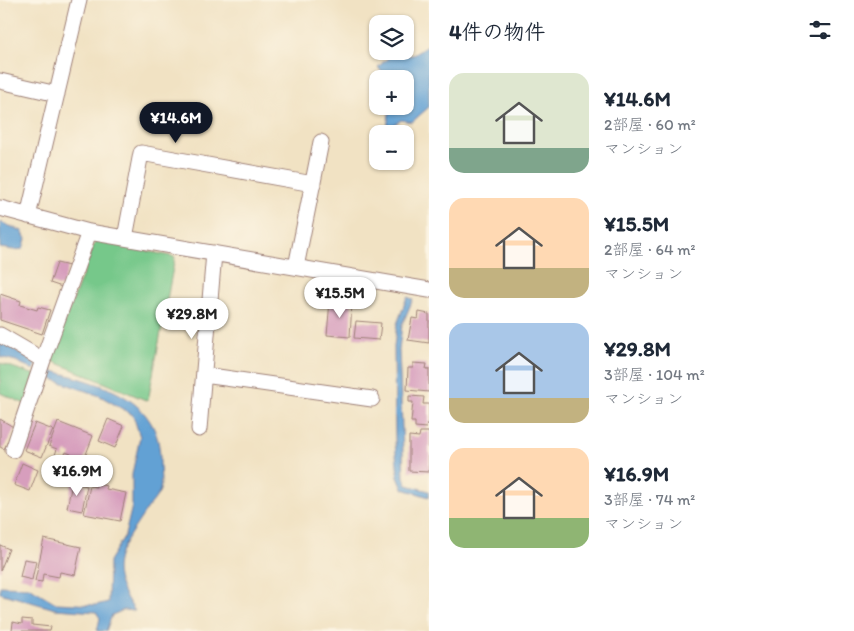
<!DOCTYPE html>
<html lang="ja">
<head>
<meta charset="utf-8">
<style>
	body { margin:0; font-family:Itim,"Klee One",sans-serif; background:#f6f6f7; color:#1f2937; height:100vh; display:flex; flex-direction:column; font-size:19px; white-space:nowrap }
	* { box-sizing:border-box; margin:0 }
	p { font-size:16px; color:#747a83 }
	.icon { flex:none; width:28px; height:28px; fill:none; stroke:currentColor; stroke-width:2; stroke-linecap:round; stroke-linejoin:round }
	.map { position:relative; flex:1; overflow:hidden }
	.side { display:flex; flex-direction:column; background:#fff; width:425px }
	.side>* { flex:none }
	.controls { position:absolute; left:369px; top:15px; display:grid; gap:10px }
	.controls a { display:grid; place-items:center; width:45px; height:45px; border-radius:10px; background:#fff; box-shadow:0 1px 4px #0004; font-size:25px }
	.price { position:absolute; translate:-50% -42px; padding:0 11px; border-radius:18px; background:#fff; color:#222; font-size:16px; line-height:32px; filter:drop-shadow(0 1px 2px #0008) }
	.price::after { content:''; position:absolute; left:50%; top:30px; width:15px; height:11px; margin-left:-8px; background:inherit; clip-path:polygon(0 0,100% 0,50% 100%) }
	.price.selected { background:#111827; color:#fff }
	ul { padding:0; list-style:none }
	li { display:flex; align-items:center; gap:15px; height:125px; padding:0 20px }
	li span { display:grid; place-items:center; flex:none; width:140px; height:100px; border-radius:15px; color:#555 }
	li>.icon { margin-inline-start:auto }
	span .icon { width:60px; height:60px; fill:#fffc; stroke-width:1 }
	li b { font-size:21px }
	h2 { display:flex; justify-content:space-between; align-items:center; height:60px; padding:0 20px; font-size:21px }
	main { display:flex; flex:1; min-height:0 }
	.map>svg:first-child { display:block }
	.green { fill:#76c88a; stroke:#60745a }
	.water { fill:#62a1d4; stroke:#566080 }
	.building { fill:#d79ebd }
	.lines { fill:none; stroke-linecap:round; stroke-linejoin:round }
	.street-casing { stroke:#9e8077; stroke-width:17 }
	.street { stroke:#fff; stroke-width:15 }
</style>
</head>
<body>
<main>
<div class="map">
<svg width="429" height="631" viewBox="0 0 429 631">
	<rect width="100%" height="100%" fill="#fcf5e5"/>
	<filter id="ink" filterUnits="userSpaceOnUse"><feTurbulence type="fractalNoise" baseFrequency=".02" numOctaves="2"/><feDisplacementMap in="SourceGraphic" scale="10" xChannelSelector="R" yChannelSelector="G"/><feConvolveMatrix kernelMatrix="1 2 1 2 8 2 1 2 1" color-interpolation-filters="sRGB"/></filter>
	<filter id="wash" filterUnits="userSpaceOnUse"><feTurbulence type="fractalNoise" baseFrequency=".0096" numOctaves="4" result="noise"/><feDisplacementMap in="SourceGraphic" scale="20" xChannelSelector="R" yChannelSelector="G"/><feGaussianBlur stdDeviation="1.12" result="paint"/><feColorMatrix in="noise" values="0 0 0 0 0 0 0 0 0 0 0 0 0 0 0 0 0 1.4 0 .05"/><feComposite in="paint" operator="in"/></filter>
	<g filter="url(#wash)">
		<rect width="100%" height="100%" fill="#f1e2c3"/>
		<path class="green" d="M 96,240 L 175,257 L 148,401 L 50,360 Z
			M 0,363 L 35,375 L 25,404 L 0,393 Z"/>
		<path class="water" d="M 429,45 L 429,107 L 412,122 L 401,120 L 387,129 L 389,113 L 395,106 L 405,106 L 405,79 L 387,79 L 378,67 L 390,56 L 413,55 Z
			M 0,222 L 22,231 L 26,239 L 23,249 L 14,250 L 0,248 Z
			M 407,297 L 413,299 L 402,325 L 399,350 L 404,477 L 407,485 L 429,491 L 429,497 L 403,489 L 398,477 L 395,442 L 394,346 L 397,324 Z
			M 0,340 L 36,364 L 34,370 L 16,361 L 0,357 Z
			M 49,370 C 101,384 162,397 160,463 C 160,471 162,482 160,490 C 158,496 151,504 147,509 C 120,551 102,565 135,611 L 124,610 L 112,615 L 106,631 L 97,631 L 100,618 L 96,612 L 55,609 L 0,593 L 0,586 L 29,587 L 56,603 L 96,605 L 108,602 L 109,561 L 125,535 L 132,506 L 132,474 L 140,437 L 133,415 L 100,396 L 49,378 Z"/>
		<g id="blocks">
			<path class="building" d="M 57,263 L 69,266 L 62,287 L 50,283 Z
				M 0,294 L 21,301 L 20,305 L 37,310 L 38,307 L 50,310 L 42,334 L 0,320 Z
				M 330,301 L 352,302 L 350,337 L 327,335 Z
				M 419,312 L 429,314 L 429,343 L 408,340 L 412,318 L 418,319 Z
				M 356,321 L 381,323 L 379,340 L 354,338 Z
				M 413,363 L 427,364 L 426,369 L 429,369 L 429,392 L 407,390 L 408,368 L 413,368 Z
				M 409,396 L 424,397 L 423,404 L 429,404 L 429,423 L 427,423 L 426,428 L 415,427 L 415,422 L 411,422 L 413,402 L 409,402 Z
				M 0,419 L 15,428 L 4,449 L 0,447 Z
				M 108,419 L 124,426 L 115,448 L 99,441 Z
				M 58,422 L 93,436 L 80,470 L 67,465 L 71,454 L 66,452 L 63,458 L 55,455 L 57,449 L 49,446 Z
				M 35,423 L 53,430 L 42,457 L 24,450 Z
				M 420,432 L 429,432 L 429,472 L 409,471 L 409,436 L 419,437 Z
				M 22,463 L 38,470 L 30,491 L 14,485 Z
				M 72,483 L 87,486 L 82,511 L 67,508 Z
				M 96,484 L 107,486 L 106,489 L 126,493 L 120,521 L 84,514 L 90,486 L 96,487 Z
				M 44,539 L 81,547 L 75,575 L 60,572 L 59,577 L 43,574 L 42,582 L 35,581 Z
				M 0,545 L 9,549 L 0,571 Z
				M 24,559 L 36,561 L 32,580 L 20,577 Z
				M 22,619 L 32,620 L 32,625 L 51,627 L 50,631 L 12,631 L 13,622 L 22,624 Z"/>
		</g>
	</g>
	<g filter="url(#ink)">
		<use href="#blocks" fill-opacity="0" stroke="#9e8077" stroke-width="1"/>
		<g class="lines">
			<defs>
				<path id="street" d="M 0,81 L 57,94
					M 0,208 L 89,232 L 429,290
					M 28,216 L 79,0
					M 125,238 L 141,153 L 313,184
					M 296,267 L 321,142
					M 0,335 L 43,360 L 89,232
					M 204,375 L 372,399
					M 199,429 L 214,253
					M 13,450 L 43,360"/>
			</defs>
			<use href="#street" class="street-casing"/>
			<use href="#street" class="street"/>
		</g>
	</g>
</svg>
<div class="controls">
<a><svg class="icon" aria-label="layers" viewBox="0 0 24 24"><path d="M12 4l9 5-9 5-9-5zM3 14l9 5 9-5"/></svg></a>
<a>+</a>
<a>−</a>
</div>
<b class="price selected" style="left:176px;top:144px">¥14.6M</b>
<b class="price" style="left:340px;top:319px">¥15.5M</b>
<b class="price" style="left:192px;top:340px">¥29.8M</b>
<b class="price" style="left:77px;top:497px">¥16.9M</b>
</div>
<section class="side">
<h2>4件の物件<svg class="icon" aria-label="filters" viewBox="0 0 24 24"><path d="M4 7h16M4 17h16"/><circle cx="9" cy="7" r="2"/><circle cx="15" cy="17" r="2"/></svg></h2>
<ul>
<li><span style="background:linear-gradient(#dfe7d0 75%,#7fa58c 0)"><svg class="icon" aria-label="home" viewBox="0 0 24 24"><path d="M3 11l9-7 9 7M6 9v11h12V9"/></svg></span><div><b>¥14.6M</b><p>2部屋 · 60 m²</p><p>マンション</p></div></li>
<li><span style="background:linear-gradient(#ffd9b3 70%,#c2b280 0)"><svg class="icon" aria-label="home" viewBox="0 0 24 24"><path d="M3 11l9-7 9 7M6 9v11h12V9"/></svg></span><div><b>¥15.5M</b><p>2部屋 · 64 m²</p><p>マンション</p></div></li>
<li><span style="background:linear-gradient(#a9c7e8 75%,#c2b280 0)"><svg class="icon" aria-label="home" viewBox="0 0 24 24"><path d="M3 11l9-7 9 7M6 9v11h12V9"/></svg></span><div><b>¥29.8M</b><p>3部屋 · 104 m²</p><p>マンション</p></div></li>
<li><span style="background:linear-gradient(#ffd9b3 70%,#8fb573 0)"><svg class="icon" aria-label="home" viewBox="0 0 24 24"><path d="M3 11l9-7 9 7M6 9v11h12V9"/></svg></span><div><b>¥16.9M</b><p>3部屋 · 74 m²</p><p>マンション</p></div></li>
</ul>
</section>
</main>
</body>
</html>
